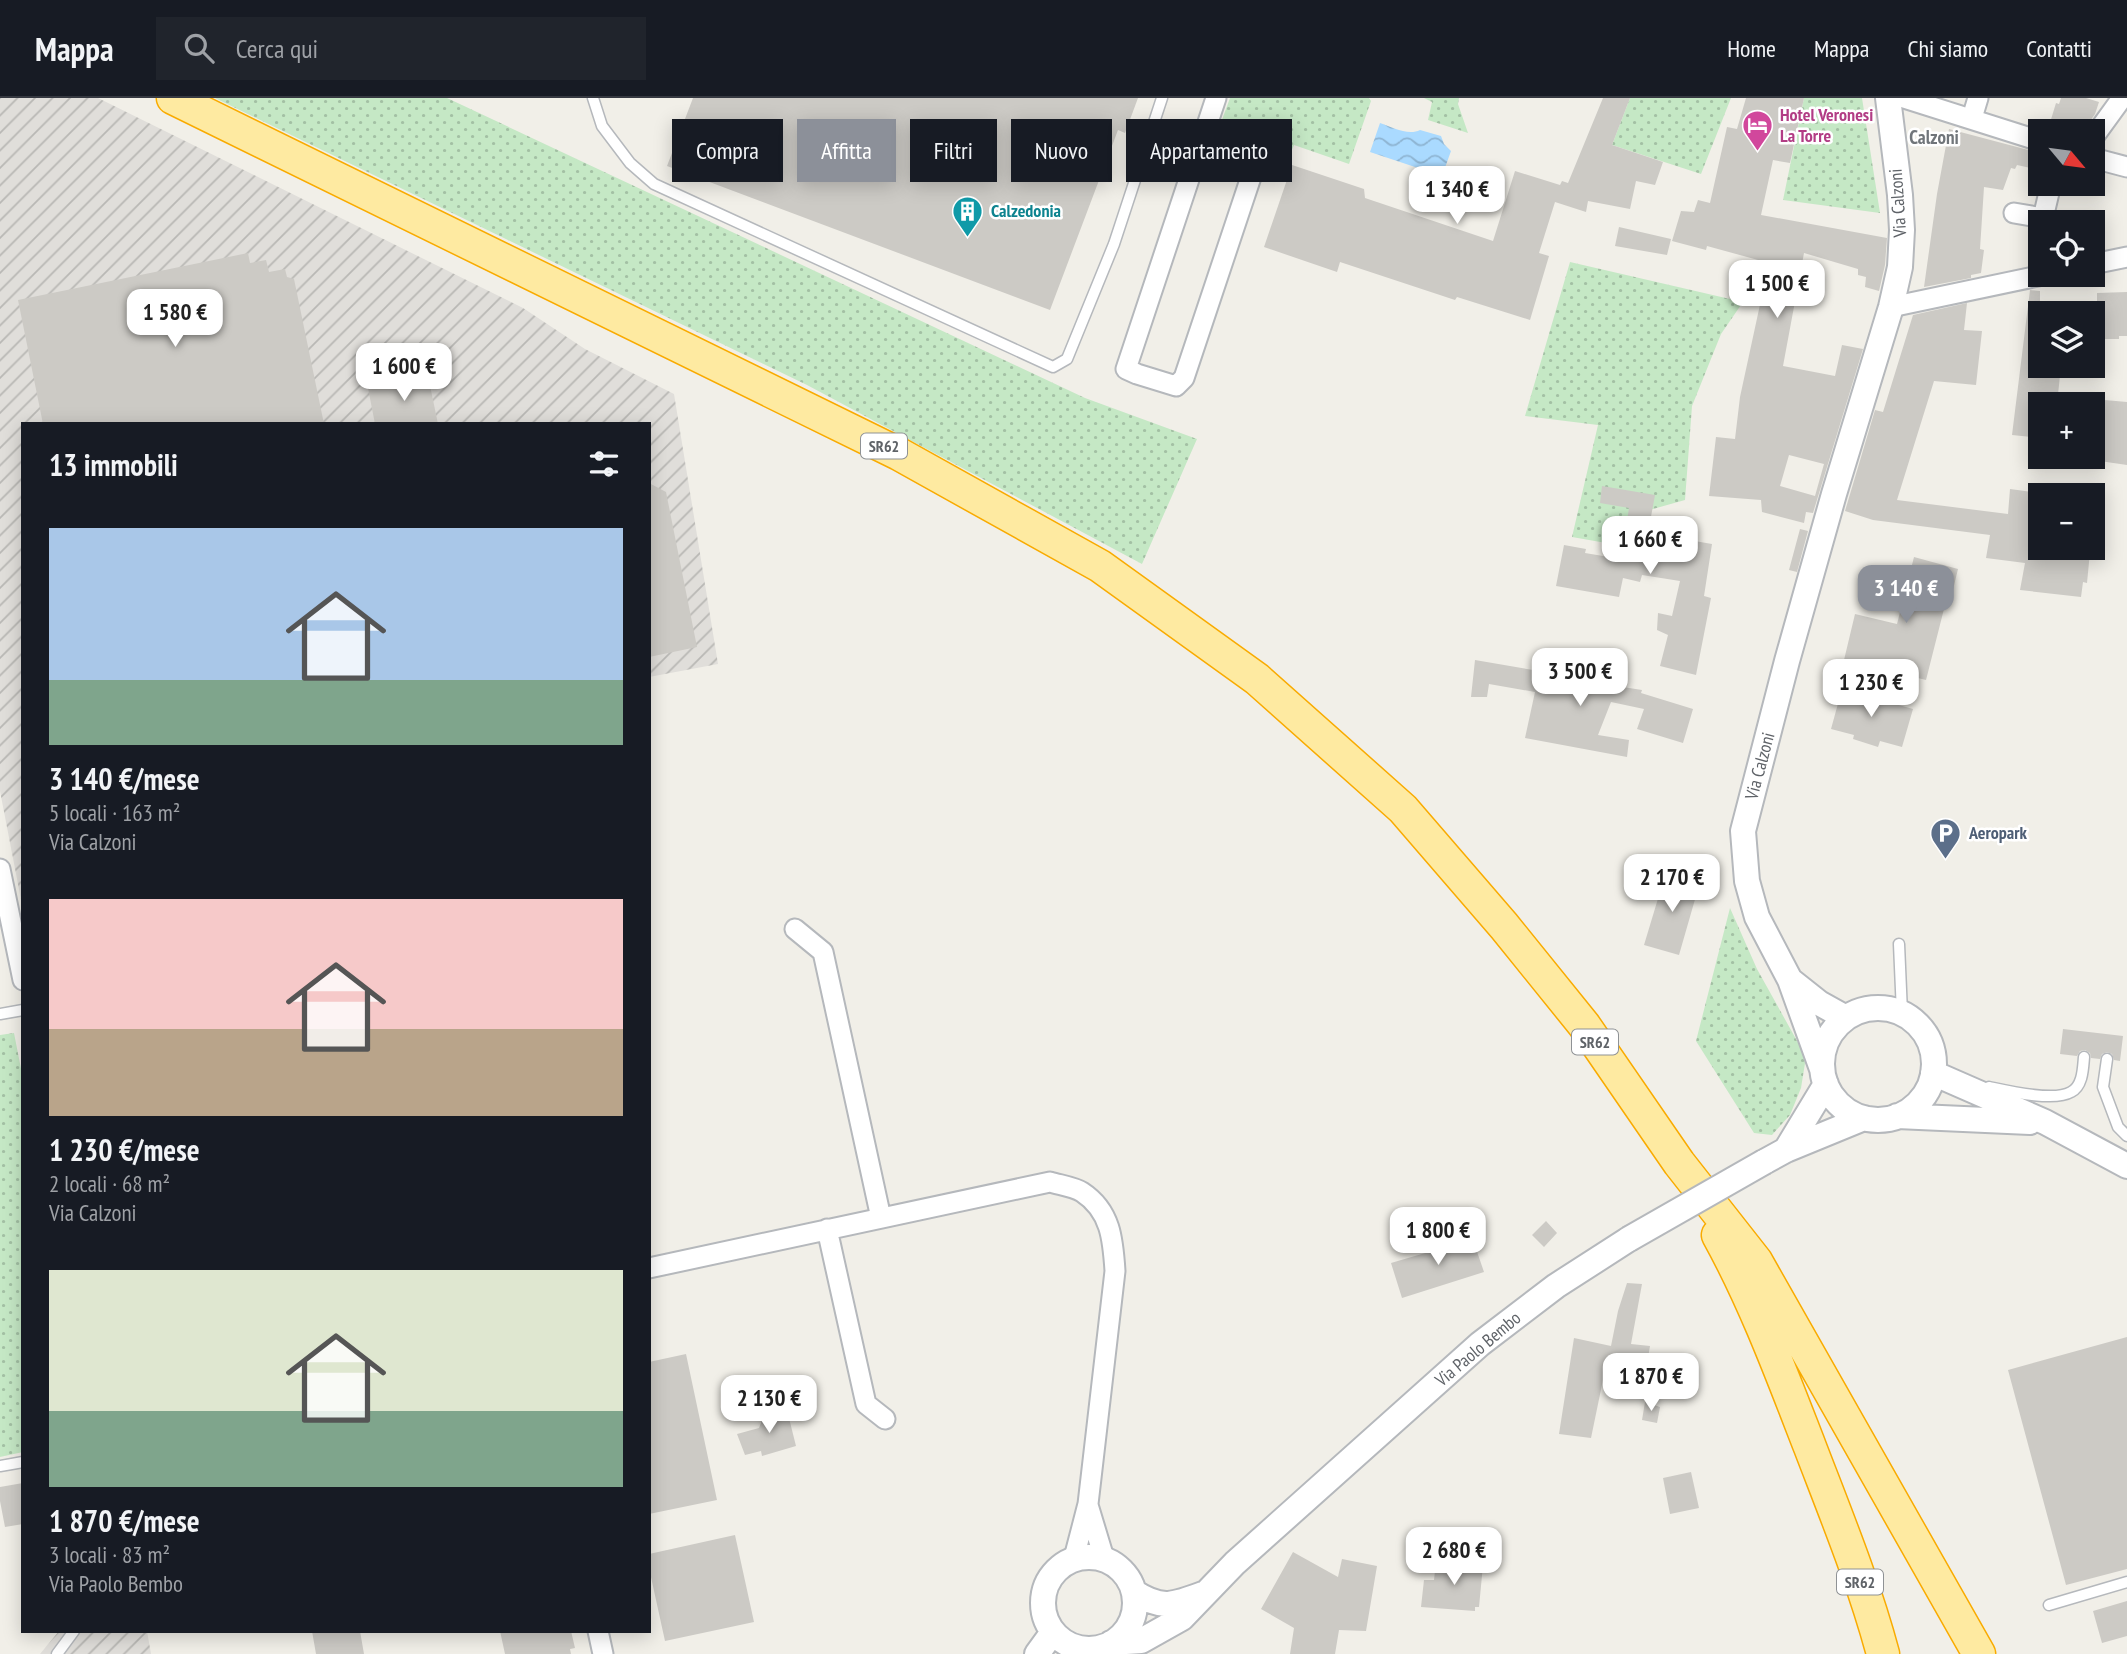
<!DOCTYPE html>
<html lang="it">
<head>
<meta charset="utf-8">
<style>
	body { margin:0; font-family:"PT Sans Narrow",sans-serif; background:#20242c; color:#f1f3f6; height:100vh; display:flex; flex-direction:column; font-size:26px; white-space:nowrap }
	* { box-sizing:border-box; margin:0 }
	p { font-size:23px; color:#9ea1a6 }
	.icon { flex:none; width:38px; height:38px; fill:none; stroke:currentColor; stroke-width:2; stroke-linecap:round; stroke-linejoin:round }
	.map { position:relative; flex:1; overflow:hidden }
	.drawer { position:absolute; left:21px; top:324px; width:630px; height:1211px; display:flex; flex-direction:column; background:#171b24; border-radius:0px; box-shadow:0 4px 18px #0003 }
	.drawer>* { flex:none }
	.top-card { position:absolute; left:672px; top:21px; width:665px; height:63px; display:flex; gap:14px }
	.needle { width:46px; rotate:119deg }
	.tools { position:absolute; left:2028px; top:21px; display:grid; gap:14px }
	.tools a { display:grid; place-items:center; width:77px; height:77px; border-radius:0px; background:#171b24; box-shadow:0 4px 18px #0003; font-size:35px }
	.price { position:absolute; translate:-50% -60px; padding:0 16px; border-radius:14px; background:#fff; color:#222; font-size:23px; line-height:46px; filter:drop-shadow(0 2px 4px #0008) }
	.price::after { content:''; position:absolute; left:50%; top:42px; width:21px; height:16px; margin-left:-10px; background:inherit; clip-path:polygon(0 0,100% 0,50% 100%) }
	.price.current { background:#8c9099; color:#fff }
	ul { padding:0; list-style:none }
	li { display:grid; align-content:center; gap:14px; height:371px; padding:0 28px }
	li span { display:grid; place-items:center; height:217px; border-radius:0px; color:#555 }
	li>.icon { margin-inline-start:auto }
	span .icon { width:126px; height:126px; fill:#fffc; stroke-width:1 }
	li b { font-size:30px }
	h2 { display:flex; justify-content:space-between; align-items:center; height:84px; padding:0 28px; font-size:30px }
	.chip { padding:0 24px; border-radius:0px; background:#171b24; box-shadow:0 4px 18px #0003; font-size:24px; line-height:63px }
	.chip.current { background:#8c9099; color:#fff }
	header { display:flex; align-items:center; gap:42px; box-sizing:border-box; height:98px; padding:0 35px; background:#171b24; border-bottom:2px solid #363941 }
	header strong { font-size:33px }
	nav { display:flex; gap:38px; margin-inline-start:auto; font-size:24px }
	.search { width:490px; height:63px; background:#20242c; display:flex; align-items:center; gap:18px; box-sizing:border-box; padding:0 24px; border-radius:0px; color:#9ea1a6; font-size:26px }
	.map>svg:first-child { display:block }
	.industrial { fill:url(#industrial-furrows) }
	.grass { fill:url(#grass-dots) }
	.water { fill:url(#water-waves) }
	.building { fill:#cccac5; fill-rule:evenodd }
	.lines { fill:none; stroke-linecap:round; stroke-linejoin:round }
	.service-casing { stroke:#b5b8bc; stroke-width:13 }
	.minor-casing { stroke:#b5b8bc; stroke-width:23 }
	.tertiary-casing { stroke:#b5b8bc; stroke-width:28 }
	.trunk-casing { stroke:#f9ab00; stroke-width:35 }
	.service { stroke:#fff; stroke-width:10 }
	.minor { stroke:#fff; stroke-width:19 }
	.tertiary { stroke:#fff; stroke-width:24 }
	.trunk { stroke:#feeaa1; stroke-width:32 }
	.tertiary-bridge-casing { stroke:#b5b8bc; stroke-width:28; stroke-linecap:butt }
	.tertiary-bridge { stroke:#fff; stroke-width:24 }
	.labels { text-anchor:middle; stroke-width:5; stroke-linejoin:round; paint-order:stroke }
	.shield { fill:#fff; stroke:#8f9295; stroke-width:2 }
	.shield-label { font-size:16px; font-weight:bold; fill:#5f6368 }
	.hotel-label { font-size:18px; font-weight:bold; fill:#b23c85; stroke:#fff; text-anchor:start }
	.street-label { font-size:18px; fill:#5f6368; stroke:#fff }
	.culture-label { font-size:18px; font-weight:bold; fill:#0d838f; stroke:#fff; text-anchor:start }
	.service-label { font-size:18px; font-weight:bold; fill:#4e5e75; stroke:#fff; text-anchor:start }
	.neighbourhood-label { font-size:19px; font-weight:bold; fill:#70757a; stroke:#fff }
</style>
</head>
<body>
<header>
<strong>Mappa</strong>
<div class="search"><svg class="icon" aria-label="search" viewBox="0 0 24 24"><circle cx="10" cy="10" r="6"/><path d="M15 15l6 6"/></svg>Cerca qui</div>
<nav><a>Home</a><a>Mappa</a><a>Chi siamo</a><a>Contatti</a></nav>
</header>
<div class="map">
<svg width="2127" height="1556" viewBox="0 0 2127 1556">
	<defs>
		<pattern id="industrial-furrows" width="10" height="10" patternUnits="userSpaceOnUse" patternTransform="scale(1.75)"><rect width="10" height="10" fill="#e0deda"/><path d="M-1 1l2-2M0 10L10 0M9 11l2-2" fill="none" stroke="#b9b8b5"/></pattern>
		<pattern id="grass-dots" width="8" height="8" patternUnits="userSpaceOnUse" patternTransform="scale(1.75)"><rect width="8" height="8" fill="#c5e8c5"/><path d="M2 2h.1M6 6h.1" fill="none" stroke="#a3c0a4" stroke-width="1.8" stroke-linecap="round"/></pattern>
		<pattern id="water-waves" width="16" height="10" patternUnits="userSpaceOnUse" patternTransform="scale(1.75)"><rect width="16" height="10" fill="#aadaff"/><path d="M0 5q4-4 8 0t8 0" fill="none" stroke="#8eb4d2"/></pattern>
	</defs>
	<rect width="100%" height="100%" fill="#f1efe8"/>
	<path class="industrial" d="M 0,0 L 98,0 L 523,210 L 585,251 L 674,296 L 718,566 L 649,579 L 649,326 L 23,326 L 23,812 L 0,693 Z
		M 59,1533 L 147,1533 L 151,1556 L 40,1556 Z"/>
	<path class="grass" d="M 215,0 L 447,0 L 1085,300 L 1197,341 L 1142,466 L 807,287 Z
		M 1230,0 L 1369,0 L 1371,3 L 1349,66 L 1294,47 L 1287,63 L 1230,42 L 1219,30 Z
		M 1424,0 L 1459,0 L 1458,6 L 1468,35 L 1428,22 L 1432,4 Z
		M 1630,0 L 1731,0 L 1701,76 L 1612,47 Z
		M 1804,0 L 1862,0 L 1880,115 L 1783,102 Z
		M 1570,164 L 1743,204 L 1721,236 L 1692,308 L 1685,402 L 1628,418 L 1623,448 L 1572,439 L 1598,327 L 1525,318 Z
		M 1730,810 L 1757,871 L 1806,959 L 1801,990 L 1790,1017 L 1772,1037 L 1754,1035 L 1696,943 Z
		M 14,935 L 23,981 L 23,1354 L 0,1359 L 0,937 Z"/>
	<path class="water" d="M 1380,25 C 1392,29 1408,38 1420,32 L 1441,38 L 1444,46 L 1451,53 L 1442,78 L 1370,54 Z"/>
	<path class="building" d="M 693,0 L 1138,0 L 1125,35 L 1118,32 L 1050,212 L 667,68 Z
		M 1603,0 L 1630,0 L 1612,47 L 1663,64 L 1655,87 L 1636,83 L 1630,111 L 1588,103 L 1586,114 L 1555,104 L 1539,155 L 1549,158 L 1530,222 L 1457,199 L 1455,202 L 1340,164 L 1337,174 L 1264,149 L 1292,67 L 1364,91 L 1365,100 L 1493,143 L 1515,73 L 1560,87 L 1562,83 L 1568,85 Z
		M 1746,0 L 1804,0 L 1790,65 L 1773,62 L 1761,117 L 1887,140 L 1885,167 L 1879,193 L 1865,189 L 1866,179 L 1858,177 L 1858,171 L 1804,155 L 1783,268 L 1835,278 L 1842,247 L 1863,251 L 1813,415 L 1806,414 L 1804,425 L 1762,414 L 1761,402 L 1709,398 L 1716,339 L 1735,341 L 1740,299 L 1769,165 L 1707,148 L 1706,152 L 1672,143 L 1681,113 L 1694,114 L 1698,102 L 1710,105 L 1727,29 L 1737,31 ZM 1789,357 L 1824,366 L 1815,398 L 1780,388 Z
		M 2061,0 L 2086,0 L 2099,4 L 2095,16 L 2083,33 L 2066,33 L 2049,28 L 2056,5 L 2059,6 Z
		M 1949,31 L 2040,55 L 2040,72 L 2017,67 L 2015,71 L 2011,70 L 2003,92 L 1984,89 L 1980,151 L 1984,152 L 1981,175 L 1971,177 L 1971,180 L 1924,189 L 1937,96 Z
		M 1619,129 L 1671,141 L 1667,157 L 1615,148 Z
		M 248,155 L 250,165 L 266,162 L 269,174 L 285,171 L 287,179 L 294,181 L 324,326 L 43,326 L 18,202 Z
		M 2030,192 L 2040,193 L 2040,268 L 2061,268 L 2057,306 L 2040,306 L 2040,340 L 2012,337 Z
		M 2127,194 L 2127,238 L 2119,238 L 2119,241 L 2093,241 L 2093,213 L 2097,213 L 2097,195 Z
		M 1967,205 L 1964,232 L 1982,233 L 1976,287 L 1934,283 L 1897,402 L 2008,416 L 2010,391 L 2040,395 L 2040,450 L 2066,450 L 2066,452 L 2090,454 L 2087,485 L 2083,484 L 2081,499 L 2020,492 L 2025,465 L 1986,460 L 1990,437 L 1873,422 L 1845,413 L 1875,312 L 1883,314 L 1913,217 Z
		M 428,278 L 438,326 L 375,326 L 368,290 Z
		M 2093,301 L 2127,304 L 2127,367 L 2093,362 Z
		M 649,385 L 666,394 L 697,549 L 649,559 Z
		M 1602,388 L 1655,397 L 1648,435 L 1712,446 L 1704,498 L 1711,500 L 1696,577 L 1660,568 L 1668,537 L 1657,532 L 1658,515 L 1672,518 L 1680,483 L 1642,477 L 1640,484 L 1623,480 L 1619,499 L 1556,488 L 1564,447 L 1586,451 L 1585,455 L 1621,461 L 1629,410 L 1600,405 Z
		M 1800,431 L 1808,433 L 1797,474 L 1789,472 Z
		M 1914,459 L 1958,471 L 1949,508 L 1945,507 L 1926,582 L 1844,562 L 1855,516 L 1897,526 Z
		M 1475,562 L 1574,579 L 1573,583 L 1610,591 L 1610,587 L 1642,592 L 1641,595 L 1693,611 L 1683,645 L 1637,631 L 1644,611 L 1611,604 L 1598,637 L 1629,642 L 1627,659 L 1525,640 L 1535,594 L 1489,586 L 1487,599 L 1471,599 Z
		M 1842,591 L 1913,611 L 1902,649 L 1880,643 L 1878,649 L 1853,641 L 1854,637 L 1831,631 Z
		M 1666,774 L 1700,784 L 1679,857 L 1644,847 Z
		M 2063,931 L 2123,938 L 2120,963 L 2114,962 L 2112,956 L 2107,954 L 2102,956 L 2100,961 L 2091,960 L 2090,955 L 2085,952 L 2080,953 L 2077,958 L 2060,956 Z
		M 1546,1123 L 1557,1135 L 1544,1149 L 1532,1137 Z
		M 1471,1136 L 1484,1174 L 1402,1200 L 1391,1165 L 1432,1153 L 1430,1149 Z
		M 1627,1185 L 1642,1186 L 1631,1246 L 1650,1248 L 1647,1266 L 1636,1264 L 1632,1282 L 1604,1277 L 1591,1340 L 1559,1336 L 1574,1240 L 1611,1248 L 1618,1213 Z
		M 2127,1239 L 2127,1471 L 2066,1487 L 2008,1272 Z
		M 686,1256 L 717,1402 L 649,1416 L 649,1264 Z
		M 1645,1304 L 1660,1309 L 1657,1325 L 1642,1322 Z
		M 767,1309 L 788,1316 L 796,1348 L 762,1358 L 761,1353 L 745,1357 L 737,1336 L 759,1330 Z
		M 1691,1374 L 1699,1410 L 1670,1416 L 1663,1380 Z
		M 23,1385 L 23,1426 L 5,1429 L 0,1403 L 0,1389 Z
		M 735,1437 L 754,1524 L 665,1543 L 649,1470 L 649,1456 Z
		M 1293,1454 L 1338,1479 L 1342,1461 L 1377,1468 L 1366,1533 L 1339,1532 L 1335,1556 L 1290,1556 L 1294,1530 L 1261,1511 Z
		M 1436,1464 L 1483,1467 L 1479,1509 L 1475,1509 L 1475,1513 L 1421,1509 L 1424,1482 L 1434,1482 Z
		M 2127,1503 L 2127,1538 L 2102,1545 L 2093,1513 Z
		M 312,1533 L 360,1533 L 364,1556 L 316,1556 Z
		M 500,1533 L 571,1533 L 575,1550 L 570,1551 L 571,1556 L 505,1556 Z"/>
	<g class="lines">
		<defs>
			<path id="service" d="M 593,0 L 602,28 L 630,65 L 654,86 L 1053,269 L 1067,261 L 1114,146 L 1162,0
				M 1899,846 L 1902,915
				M 0,916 L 23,912
				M 2107,961 L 2103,989 L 2118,1029 L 2127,1038
				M 1989,989 C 2008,993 2054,1004 2071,994 C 2083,988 2083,970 2084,959
				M 0,1368 L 23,1364
				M 2049,1507 L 2127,1484
				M 57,1556 L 74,1533"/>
			<path id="minor" d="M 1904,0 L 2040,43
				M 1972,20 L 1978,0
				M 2093,40 L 2122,0
				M 1203,41 L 1247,57 L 1255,67 L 1184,280 L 1176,288 L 1137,276 L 1126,271 L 1216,0
				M 2093,60 L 2127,69
				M 2014,115 L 2043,120 L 2051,86
				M 2093,166 L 2127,159
				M 1891,209 L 2043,177
				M 0,771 L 23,882
				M 795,831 L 823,854 L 881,1120
				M 827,1131 L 866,1306 L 885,1321
				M 649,1170 L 1050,1084 C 1060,1087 1074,1089 1082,1094 C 1111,1113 1113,1142 1115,1173 L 1088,1406 L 1074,1460
				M 1088,1407 L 1104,1460
				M 598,1533 L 603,1556"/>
			<path id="tertiary" d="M 1790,882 L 1819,905 L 1846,920
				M1822 966a56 56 0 1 1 112 0a56 56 0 1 1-112 0Z
				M 1822,971 L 1790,882 L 1757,819 L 1747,783 L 1743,733 L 1787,563 L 1834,396 L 1891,209 L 1900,169 L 1902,132 L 1900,97 L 1888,0
				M 1933,975 L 2045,1024 L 2127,1068
				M 1897,1018 L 2030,1024
				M 1786,1052 L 1826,986
				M 1764,1064 L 1786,1052 L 1864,1020
				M1043 1505a46 46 0 1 1 92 0a46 46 0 1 1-92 0Z
				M 1134,1494 C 1161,1512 1174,1507 1203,1496
				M 1111,1545 L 1141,1543 L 1182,1520 L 1235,1465 L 1480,1246 L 1556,1188 L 1629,1141
				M 1037,1556 L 1053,1534"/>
			<path id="trunk" d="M 173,0 L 899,356 L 1100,468 L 1257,581 L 1403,711 L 1504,828 L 1584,927 L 1679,1065 L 1756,1163 L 1979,1556
				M 1718,1137 C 1755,1204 1782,1277 1810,1349 C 1836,1417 1864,1485 1883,1556"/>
		</defs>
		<use href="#service" class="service-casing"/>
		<use href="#minor" class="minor-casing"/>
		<use href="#tertiary" class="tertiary-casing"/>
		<use href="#trunk" class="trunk-casing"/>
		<use href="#service" class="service"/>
		<use href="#minor" class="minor"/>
		<use href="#tertiary" class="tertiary"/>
		<use href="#trunk" class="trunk"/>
		<defs>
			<path id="tertiary-bridge" d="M 1629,1141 L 1764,1064"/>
		</defs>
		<use href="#tertiary-bridge" class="tertiary-bridge-casing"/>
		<use href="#tertiary-bridge" class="tertiary-bridge"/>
	</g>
	<defs>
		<symbol id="hotel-pin" viewBox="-11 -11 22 30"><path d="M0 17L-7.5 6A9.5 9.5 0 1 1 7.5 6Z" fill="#d1479c" stroke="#fff"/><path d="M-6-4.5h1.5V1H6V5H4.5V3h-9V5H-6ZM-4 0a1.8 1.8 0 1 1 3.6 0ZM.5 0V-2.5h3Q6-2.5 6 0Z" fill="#fff"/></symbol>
		<symbol id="building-pin" viewBox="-11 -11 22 30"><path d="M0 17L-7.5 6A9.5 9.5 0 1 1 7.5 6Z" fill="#0f9aa8" stroke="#fff"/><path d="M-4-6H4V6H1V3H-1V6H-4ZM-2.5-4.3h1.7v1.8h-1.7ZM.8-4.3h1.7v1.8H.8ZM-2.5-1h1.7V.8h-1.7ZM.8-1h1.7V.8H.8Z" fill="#fff"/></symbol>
		<symbol id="parking-pin" viewBox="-11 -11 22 30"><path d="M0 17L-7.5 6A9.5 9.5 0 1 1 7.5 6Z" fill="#5c6f8a" stroke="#fff"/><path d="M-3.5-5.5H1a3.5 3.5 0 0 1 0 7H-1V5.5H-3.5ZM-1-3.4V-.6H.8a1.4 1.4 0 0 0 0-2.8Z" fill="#fff"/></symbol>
	</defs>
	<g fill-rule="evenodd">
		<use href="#hotel-pin" x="1740" y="10" width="35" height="47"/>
		<use href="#building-pin" x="950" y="96" width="35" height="47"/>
		<use href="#parking-pin" x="1928" y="718" width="35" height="47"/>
	</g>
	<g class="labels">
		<g class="shield">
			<rect x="861" y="335.5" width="46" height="25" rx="5"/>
			<rect x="1572" y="931.5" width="46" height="25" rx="5"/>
			<rect x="1837" y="1471.5" width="46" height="25" rx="5"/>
		</g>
		<g class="shield-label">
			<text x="884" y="354">SR62</text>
			<text x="1595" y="950">SR62</text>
			<text x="1860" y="1490">SR62</text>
		</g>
		<g class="hotel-label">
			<text x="1780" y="23">Hotel Veronesi<tspan x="1780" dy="21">La Torre</tspan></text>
		</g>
		<g class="street-label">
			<text transform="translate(1898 105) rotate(-94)" y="6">Via Calzoni</text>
			<text transform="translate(1760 668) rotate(-75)" y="6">Via Calzoni</text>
			<text transform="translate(1478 1251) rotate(-40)" y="6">Via Paolo Bembo</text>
		</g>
		<g class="culture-label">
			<text x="991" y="119">Calzedonia</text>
		</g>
		<g class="service-label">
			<text x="1969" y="741">Aeropark</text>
		</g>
		<g class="neighbourhood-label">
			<text x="1934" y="46">Calzoni</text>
		</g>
	</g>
</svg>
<div class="tools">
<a><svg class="needle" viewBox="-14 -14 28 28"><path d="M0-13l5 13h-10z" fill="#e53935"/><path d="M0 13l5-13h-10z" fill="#9ea1a6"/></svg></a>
<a><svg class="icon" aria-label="locate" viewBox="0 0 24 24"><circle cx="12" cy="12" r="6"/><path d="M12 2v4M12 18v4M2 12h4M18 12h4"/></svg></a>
<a><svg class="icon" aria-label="layers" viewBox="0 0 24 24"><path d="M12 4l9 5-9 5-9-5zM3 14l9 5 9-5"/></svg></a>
<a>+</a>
<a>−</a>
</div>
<b class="price" style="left:1457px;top:128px">1 340 €</b>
<b class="price" style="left:1777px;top:222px">1 500 €</b>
<b class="price" style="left:175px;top:251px">1 580 €</b>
<b class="price" style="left:404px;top:305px">1 600 €</b>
<b class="price" style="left:1650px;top:478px">1 660 €</b>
<b class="price current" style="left:1906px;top:527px">3 140 €</b>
<b class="price" style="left:1580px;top:610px">3 500 €</b>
<b class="price" style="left:1871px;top:621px">1 230 €</b>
<b class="price" style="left:1672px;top:816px">2 170 €</b>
<b class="price" style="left:1438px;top:1169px">1 800 €</b>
<b class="price" style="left:1651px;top:1315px">1 870 €</b>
<b class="price" style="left:769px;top:1337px">2 130 €</b>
<b class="price" style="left:1454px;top:1489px">2 680 €</b>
<div class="top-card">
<a class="chip">Compra</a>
<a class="chip current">Affitta</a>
<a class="chip">Filtri</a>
<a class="chip">Nuovo</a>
<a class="chip">Appartamento</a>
</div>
<section class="drawer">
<h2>13 immobili<svg class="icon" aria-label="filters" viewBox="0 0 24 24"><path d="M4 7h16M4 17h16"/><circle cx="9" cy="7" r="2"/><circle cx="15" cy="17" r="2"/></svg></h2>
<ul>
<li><span style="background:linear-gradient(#a9c7e8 70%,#7fa58c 0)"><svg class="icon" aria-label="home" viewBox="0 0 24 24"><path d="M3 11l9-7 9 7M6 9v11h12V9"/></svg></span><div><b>3 140 €/mese</b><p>5 locali · 163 m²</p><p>Via Calzoni</p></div></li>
<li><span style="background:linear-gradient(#f6c9c9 60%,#b9a48a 0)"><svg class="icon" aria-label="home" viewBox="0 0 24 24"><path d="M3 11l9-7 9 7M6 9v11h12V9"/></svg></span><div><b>1 230 €/mese</b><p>2 locali · 68 m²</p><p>Via Calzoni</p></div></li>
<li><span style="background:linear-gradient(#dfe7d0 65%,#7fa58c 0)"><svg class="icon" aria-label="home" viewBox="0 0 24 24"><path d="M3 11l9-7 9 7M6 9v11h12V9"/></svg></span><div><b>1 870 €/mese</b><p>3 locali · 83 m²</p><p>Via Paolo Bembo</p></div></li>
</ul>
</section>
</div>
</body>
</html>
